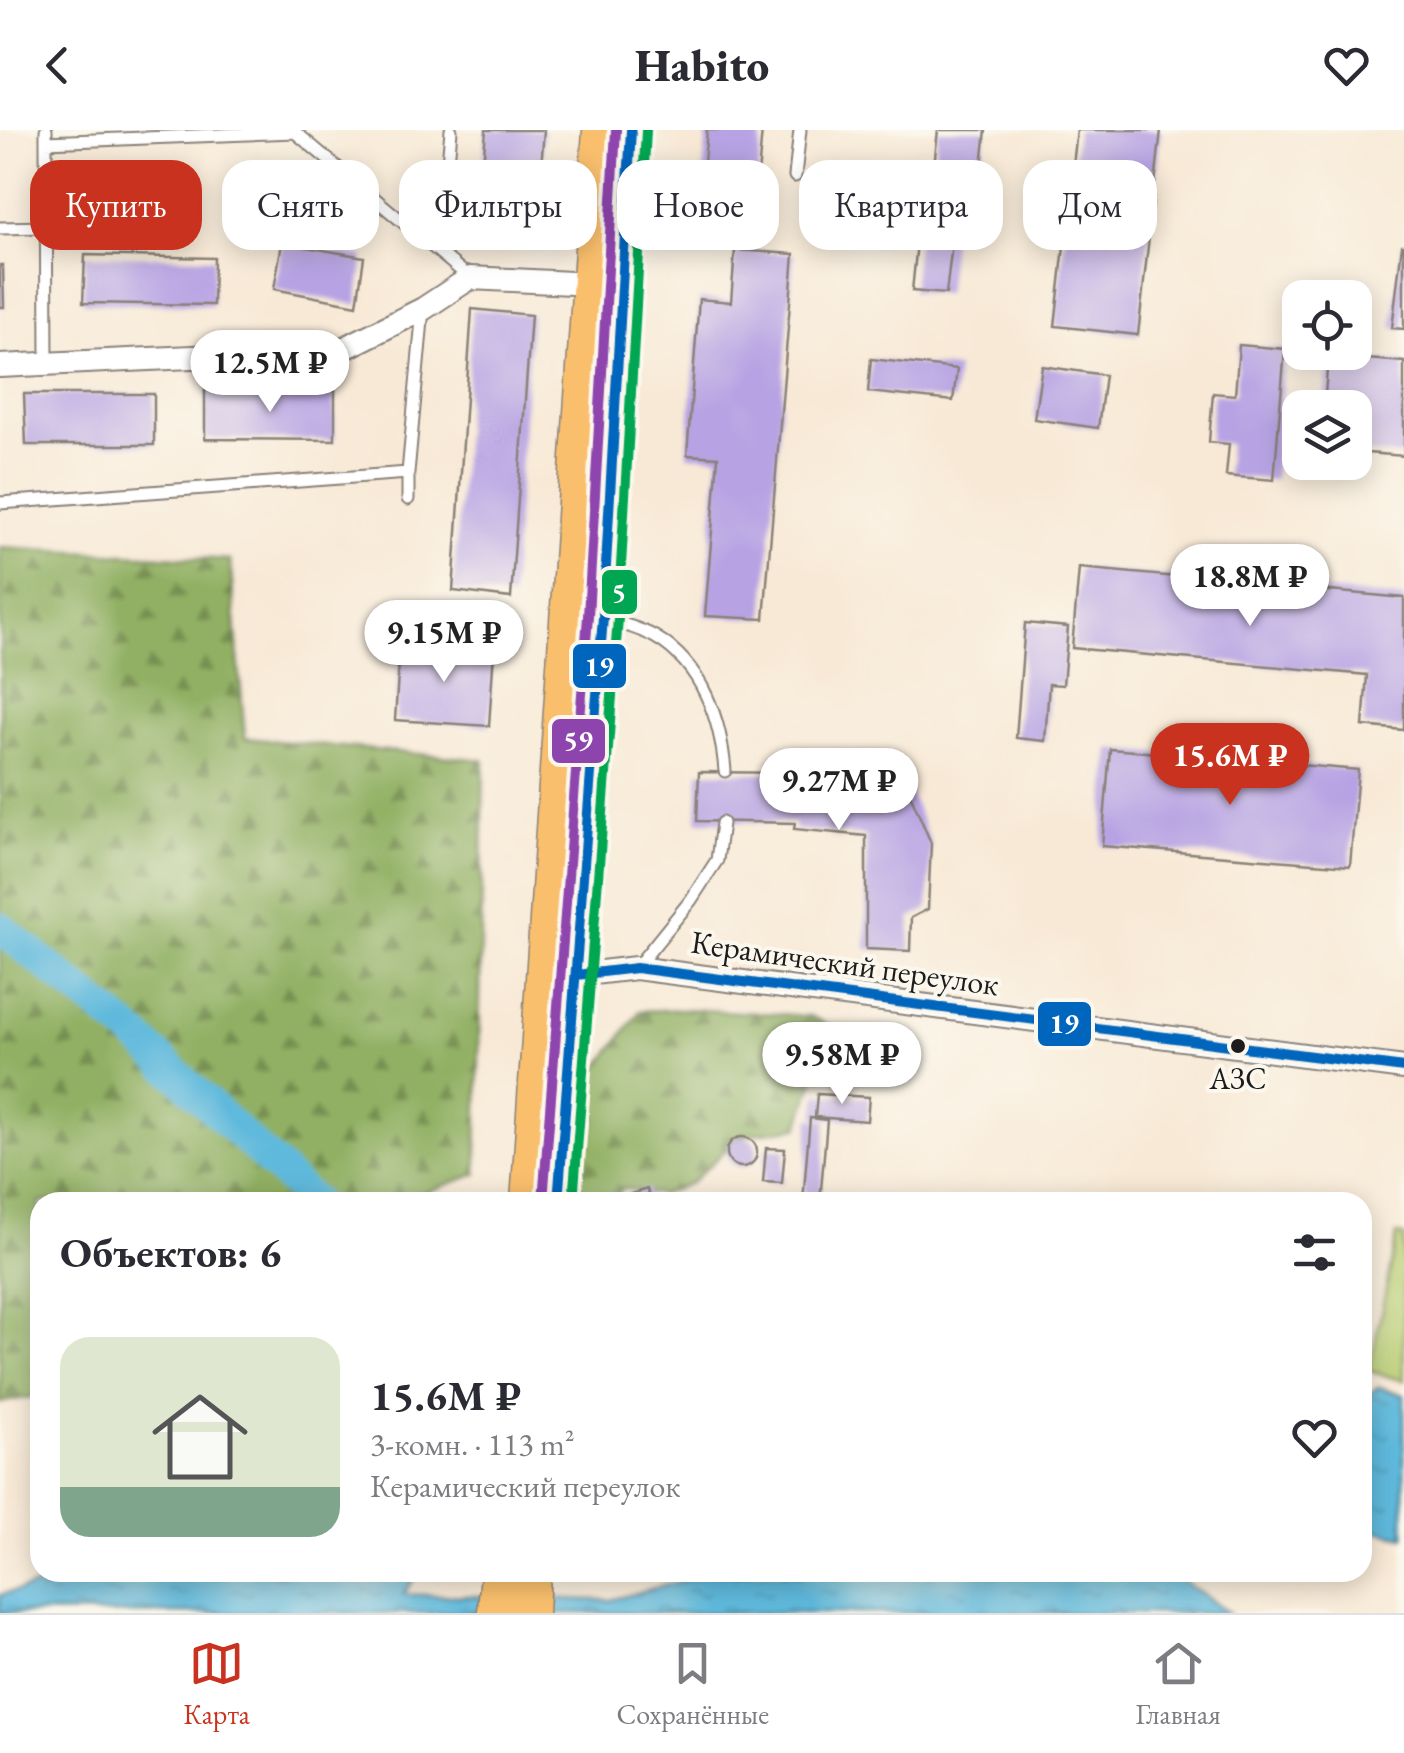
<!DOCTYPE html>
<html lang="ru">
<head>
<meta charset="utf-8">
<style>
	body { margin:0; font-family:"EB Garamond",serif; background:#f2f2f3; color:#2b2b33; height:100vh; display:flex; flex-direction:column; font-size:38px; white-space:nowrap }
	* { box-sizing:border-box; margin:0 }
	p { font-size:32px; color:#7c7c81 }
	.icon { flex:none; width:55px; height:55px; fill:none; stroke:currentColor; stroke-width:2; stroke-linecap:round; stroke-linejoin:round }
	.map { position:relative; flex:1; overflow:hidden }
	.side { position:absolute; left:30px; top:1062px; width:1342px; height:390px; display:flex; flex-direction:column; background:#fff; border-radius:30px; box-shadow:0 5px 25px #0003 }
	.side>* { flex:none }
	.top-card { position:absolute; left:30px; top:30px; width:1345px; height:90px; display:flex; gap:20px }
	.tools { position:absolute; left:1282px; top:150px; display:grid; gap:20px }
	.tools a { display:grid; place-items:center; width:90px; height:90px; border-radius:20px; background:#fff; box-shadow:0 5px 25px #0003; font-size:50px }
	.price { position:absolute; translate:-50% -85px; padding:0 22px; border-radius:35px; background:#fff; color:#222; font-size:32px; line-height:65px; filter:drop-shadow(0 2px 5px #0008) }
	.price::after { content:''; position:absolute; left:50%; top:60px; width:30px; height:22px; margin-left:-15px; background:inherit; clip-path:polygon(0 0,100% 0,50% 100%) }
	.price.active { background:#c8321e; color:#fff }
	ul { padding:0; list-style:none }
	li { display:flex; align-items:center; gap:30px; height:250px; padding:0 30px }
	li+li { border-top:2px solid #e1e1e2 }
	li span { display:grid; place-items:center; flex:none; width:280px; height:200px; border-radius:30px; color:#555 }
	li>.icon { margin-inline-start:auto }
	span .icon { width:120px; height:120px; fill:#fffc; stroke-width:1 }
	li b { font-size:42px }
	h2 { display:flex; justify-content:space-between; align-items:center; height:120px; padding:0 30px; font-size:42px }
	.chip { padding:0 35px; border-radius:30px; background:#fff; box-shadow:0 5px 25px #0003; font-size:35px; line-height:90px }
	.chip.active { background:#c8321e; color:#fff }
	header { display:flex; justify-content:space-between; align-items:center; height:130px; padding:0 30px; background:#fff; font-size:45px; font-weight:800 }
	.tab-bar { display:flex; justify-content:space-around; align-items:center; height:140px; border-top:2px solid #e1e1e2; background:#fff; font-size:28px; color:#7c7c81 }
	.tab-bar a { display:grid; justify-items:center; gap:5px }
	.tab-bar .active { color:#c8321e }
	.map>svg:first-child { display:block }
	.green { fill:#b7cc71; stroke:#6a7446; stroke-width:2.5 }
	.forest { fill:url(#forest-firs); stroke:#566640; stroke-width:2.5 }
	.water { fill:url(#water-ripples); stroke:#3e6a7c; stroke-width:2.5 }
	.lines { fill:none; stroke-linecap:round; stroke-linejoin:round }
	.canal { stroke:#5fb9dc; stroke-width:32 }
	.building { fill:#b7a3e3 }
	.lane-casing { stroke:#8a8279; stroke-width:15 }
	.street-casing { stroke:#8a8279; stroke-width:26 }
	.primary-casing { stroke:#8a8279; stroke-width:41 }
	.lane { stroke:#fff; stroke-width:11 }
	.street { stroke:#fff; stroke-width:22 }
	.primary { stroke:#f9bf6d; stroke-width:38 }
	.bus-1-casing { stroke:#fbf7ec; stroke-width:18 }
	.bus-2-casing { stroke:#fbf7ec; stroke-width:18 }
	.bus-3-casing { stroke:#fbf7ec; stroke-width:18 }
	.bus-1 { stroke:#0065bd; stroke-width:10 }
	.bus-2 { stroke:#00a651; stroke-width:10 }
	.bus-3 { stroke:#8e44ad; stroke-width:10 }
	.bus-dot { fill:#1c1c1c; stroke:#fbf7ec; stroke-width:4 }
	.labels { text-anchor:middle; stroke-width:8; stroke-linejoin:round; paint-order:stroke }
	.bus-label { font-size:30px; fill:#1c1c1c; stroke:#fbf7ec }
	.street-label { font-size:32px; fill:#1c1c1c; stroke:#fbf7ec }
	.line-badge { stroke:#fbf7ec; stroke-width:4 }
	.badge-label { font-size:28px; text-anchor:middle; font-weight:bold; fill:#fff }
</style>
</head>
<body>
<header><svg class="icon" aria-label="back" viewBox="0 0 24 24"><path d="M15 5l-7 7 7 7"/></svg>Habito<svg class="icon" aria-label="heart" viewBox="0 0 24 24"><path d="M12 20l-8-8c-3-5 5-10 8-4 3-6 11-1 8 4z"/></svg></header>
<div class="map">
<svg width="1404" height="1483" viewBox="0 0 1404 1483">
	<defs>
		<pattern id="forest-firs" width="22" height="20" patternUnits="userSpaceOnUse" patternTransform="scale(2.5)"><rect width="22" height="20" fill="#91b063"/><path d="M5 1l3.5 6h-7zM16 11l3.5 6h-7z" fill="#768e51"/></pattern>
		<pattern id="water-ripples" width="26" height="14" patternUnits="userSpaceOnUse" patternTransform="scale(2.5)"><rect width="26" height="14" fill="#5fb9dc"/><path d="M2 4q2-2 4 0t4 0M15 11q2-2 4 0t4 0" fill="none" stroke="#529ebc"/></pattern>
	</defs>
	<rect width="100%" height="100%" fill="#fbf7ec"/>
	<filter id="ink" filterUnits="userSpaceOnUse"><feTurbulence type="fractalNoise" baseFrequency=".01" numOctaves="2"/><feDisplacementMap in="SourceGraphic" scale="20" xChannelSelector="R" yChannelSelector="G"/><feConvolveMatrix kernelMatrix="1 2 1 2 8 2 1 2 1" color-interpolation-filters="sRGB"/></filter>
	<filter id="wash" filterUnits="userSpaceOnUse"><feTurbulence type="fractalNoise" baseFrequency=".0048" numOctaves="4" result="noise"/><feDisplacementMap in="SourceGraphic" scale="40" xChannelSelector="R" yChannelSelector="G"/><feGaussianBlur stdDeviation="2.25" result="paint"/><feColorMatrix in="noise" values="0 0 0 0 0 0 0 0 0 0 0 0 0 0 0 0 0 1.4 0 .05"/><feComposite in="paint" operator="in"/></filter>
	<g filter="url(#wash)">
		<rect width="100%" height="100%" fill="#f8e9d6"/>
		<path class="green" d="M 1397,1105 L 1404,1106 L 1404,1251 L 1369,1241 Z"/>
		<path class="forest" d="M 0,417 L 230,430 L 245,608 L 484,630 L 477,1044 L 398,1072 L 40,1072 L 40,1265 L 0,1273 Z
			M 685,879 L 811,886 L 831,897 L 799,997 L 740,1006 L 691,1053 L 661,1065 L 621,1058 L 616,1072 L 579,1072 L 584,984 L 596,941 L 640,881 Z"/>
		<path class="water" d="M 1379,1257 L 1404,1265 L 1404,1407 L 1363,1398 L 1363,1267 Z
			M 93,1442 L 418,1443 L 404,1464 L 610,1470 L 710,1443 L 1170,1442 L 1229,1483 L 0,1483 L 0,1465 Z"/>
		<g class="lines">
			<path class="canal" d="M 0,798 L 136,906 L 313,1072"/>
		</g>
		<g id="blocks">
			<path class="building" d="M 486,0 L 544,0 L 537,87 L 479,83 Z
				M 707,0 L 762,0 L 754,91 L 699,86 Z
				M 938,0 L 986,0 L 974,107 L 953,105 L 946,164 L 912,161 L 919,93 L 928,90 Z
				M 1077,0 L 1161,0 L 1138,205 L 1055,196 Z
				M 282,113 L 364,127 L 357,175 L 274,159 Z
				M 1402,115 L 1404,115 L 1404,199 L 1392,198 Z
				M 735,120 L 794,124 L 764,489 L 705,486 L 718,327 L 687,325 L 699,169 L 731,172 Z
				M 85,125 L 214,128 L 213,175 L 83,173 Z
				M 0,135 L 3,135 L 4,177 L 0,177 Z
				M 472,179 L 531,185 L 511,468 L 453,461 Z
				M 1239,215 L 1285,219 L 1274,350 L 1226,346 L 1229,314 L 1209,312 L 1213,263 L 1235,265 Z
				M 1328,226 L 1404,232 L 1404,326 L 1355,322 L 1355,278 L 1324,278 Z
				M 871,229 L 957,239 L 953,271 L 868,262 Z
				M 1042,236 L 1105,245 L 1098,298 L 1034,289 Z
				M 205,260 L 335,260 L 335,310 L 205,309 Z
				M 24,264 L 154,264 L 154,315 L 26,315 Z
				M 1079,438 L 1404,468 L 1404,600 L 1363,596 L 1367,545 L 1072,518 Z
				M 1025,493 L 1068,497 L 1063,555 L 1049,554 L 1045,611 L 1016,608 Z
				M 400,513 L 494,520 L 489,596 L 395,590 Z
				M 1110,619 L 1358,640 L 1350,736 L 1102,716 Z
				M 796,630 L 840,631 L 839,654 L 908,659 L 931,713 L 928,779 L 911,788 L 910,821 L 866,819 L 866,706 L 794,699 L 795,693 L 697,691 L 699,642 L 796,643 Z
				M 817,964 L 869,967 L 867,991 L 815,987 Z
				M 810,988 L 827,990 L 820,1072 L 803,1072 Z
				M727 1022a15 15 0 1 1 30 0a15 15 0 1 1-30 0Z
				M 766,1018 L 785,1019 L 782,1053 L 763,1052 Z
				M 647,1059 L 651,1072 L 626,1072 L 624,1066 Z"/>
		</g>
	</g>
	<g filter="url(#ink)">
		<use href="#blocks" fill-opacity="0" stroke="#8a8279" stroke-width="2.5"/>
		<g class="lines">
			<defs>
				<path id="lane" d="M 46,0 L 46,12 L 295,2 L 470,148
					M 46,12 L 47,235
					M 795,46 L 800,0
					M 0,98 L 47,97
					M 440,123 L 451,0
					M 408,369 L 408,343
					M 0,373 L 408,343 L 423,179
					M 610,490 C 624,495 642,499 655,507 C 702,534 721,590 725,641
					M 636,838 L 691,770 L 717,730 L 722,693"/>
				<path id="street" d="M 0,236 L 341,220 L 423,179 L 470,148 L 592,154
					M 576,845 L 636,838 L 1404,938"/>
				<path id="primary" d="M 530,1072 L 602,0
					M 558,1072 L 603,487 L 631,0
					M 497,1483 L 500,1442
					M 529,1483 L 531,1442"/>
			</defs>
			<use href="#lane" class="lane-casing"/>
			<use href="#street" class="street-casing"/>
			<use href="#primary" class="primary-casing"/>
			<use href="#lane" class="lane"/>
			<use href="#street" class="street"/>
			<use href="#primary" class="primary"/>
			<defs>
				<path id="bus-1" d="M 576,845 L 636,838 L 1404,938
					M 558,1072 L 603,487 L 631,0"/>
				<path id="bus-2" d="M 573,1072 L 618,488 L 646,1"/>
				<path id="bus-3" d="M 543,1071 L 588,486 L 616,0"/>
			</defs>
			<use href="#bus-1" class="bus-1-casing"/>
			<use href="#bus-2" class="bus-2-casing"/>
			<use href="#bus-3" class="bus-3-casing"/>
			<use href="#bus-1" class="bus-1"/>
			<use href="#bus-2" class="bus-2"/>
			<use href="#bus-3" class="bus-3"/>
		</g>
	</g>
	<circle class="bus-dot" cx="1238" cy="916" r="9"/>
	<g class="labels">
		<g class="bus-label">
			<text x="1238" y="959">АЗС</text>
		</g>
		<g class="street-label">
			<text transform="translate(845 833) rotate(8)" y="11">Керамический переулок</text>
		</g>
	</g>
	<g class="line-badge">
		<rect x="600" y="438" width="39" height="48" rx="10" fill="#00a651"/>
		<rect x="571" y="512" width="57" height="48" rx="10" fill="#0065bd"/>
		<rect x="550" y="587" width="57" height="48" rx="10" fill="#8e44ad"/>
		<rect x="1036" y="870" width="57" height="48" rx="10" fill="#0065bd"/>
	</g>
	<g class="badge-label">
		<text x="619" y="472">5</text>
		<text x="599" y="546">19</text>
		<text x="578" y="620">59</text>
		<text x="1064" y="903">19</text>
	</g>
</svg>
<div class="tools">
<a><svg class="icon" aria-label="locate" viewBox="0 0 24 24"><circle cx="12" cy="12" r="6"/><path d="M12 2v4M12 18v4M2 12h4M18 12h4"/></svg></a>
<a><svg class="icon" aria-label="layers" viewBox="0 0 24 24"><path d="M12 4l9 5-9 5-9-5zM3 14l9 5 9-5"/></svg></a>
</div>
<b class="price" style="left:270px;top:285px">12.5M ₽</b>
<b class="price" style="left:1250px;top:499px">18.8M ₽</b>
<b class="price" style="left:444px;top:555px">9.15M ₽</b>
<b class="price active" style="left:1230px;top:678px">15.6M ₽</b>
<b class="price" style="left:839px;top:703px">9.27M ₽</b>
<b class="price" style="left:842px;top:977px">9.58M ₽</b>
<div class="top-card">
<a class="chip active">Купить</a>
<a class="chip">Снять</a>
<a class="chip">Фильтры</a>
<a class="chip">Новое</a>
<a class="chip">Квартира</a>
<a class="chip">Дом</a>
</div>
<section class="side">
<h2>Объектов: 6<svg class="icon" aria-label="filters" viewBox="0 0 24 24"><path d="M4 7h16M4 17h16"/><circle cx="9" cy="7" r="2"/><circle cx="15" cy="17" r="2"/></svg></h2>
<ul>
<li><span style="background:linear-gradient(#dfe7d0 75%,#7fa58c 0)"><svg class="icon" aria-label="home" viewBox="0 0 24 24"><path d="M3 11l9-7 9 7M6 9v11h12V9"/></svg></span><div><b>15.6M ₽</b><p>3-комн. · 113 m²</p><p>Керамический переулок</p></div><svg class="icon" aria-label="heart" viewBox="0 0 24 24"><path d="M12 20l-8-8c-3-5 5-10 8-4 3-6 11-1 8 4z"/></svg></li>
</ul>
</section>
</div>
<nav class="tab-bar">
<a class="active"><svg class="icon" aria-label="map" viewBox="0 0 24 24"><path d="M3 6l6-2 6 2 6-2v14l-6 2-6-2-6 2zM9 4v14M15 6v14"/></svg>Карта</a>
<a><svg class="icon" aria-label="saved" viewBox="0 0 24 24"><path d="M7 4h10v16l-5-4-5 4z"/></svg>Сохранённые</a>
<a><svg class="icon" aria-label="home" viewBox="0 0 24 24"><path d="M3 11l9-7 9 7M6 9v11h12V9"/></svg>Главная</a>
</nav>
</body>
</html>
